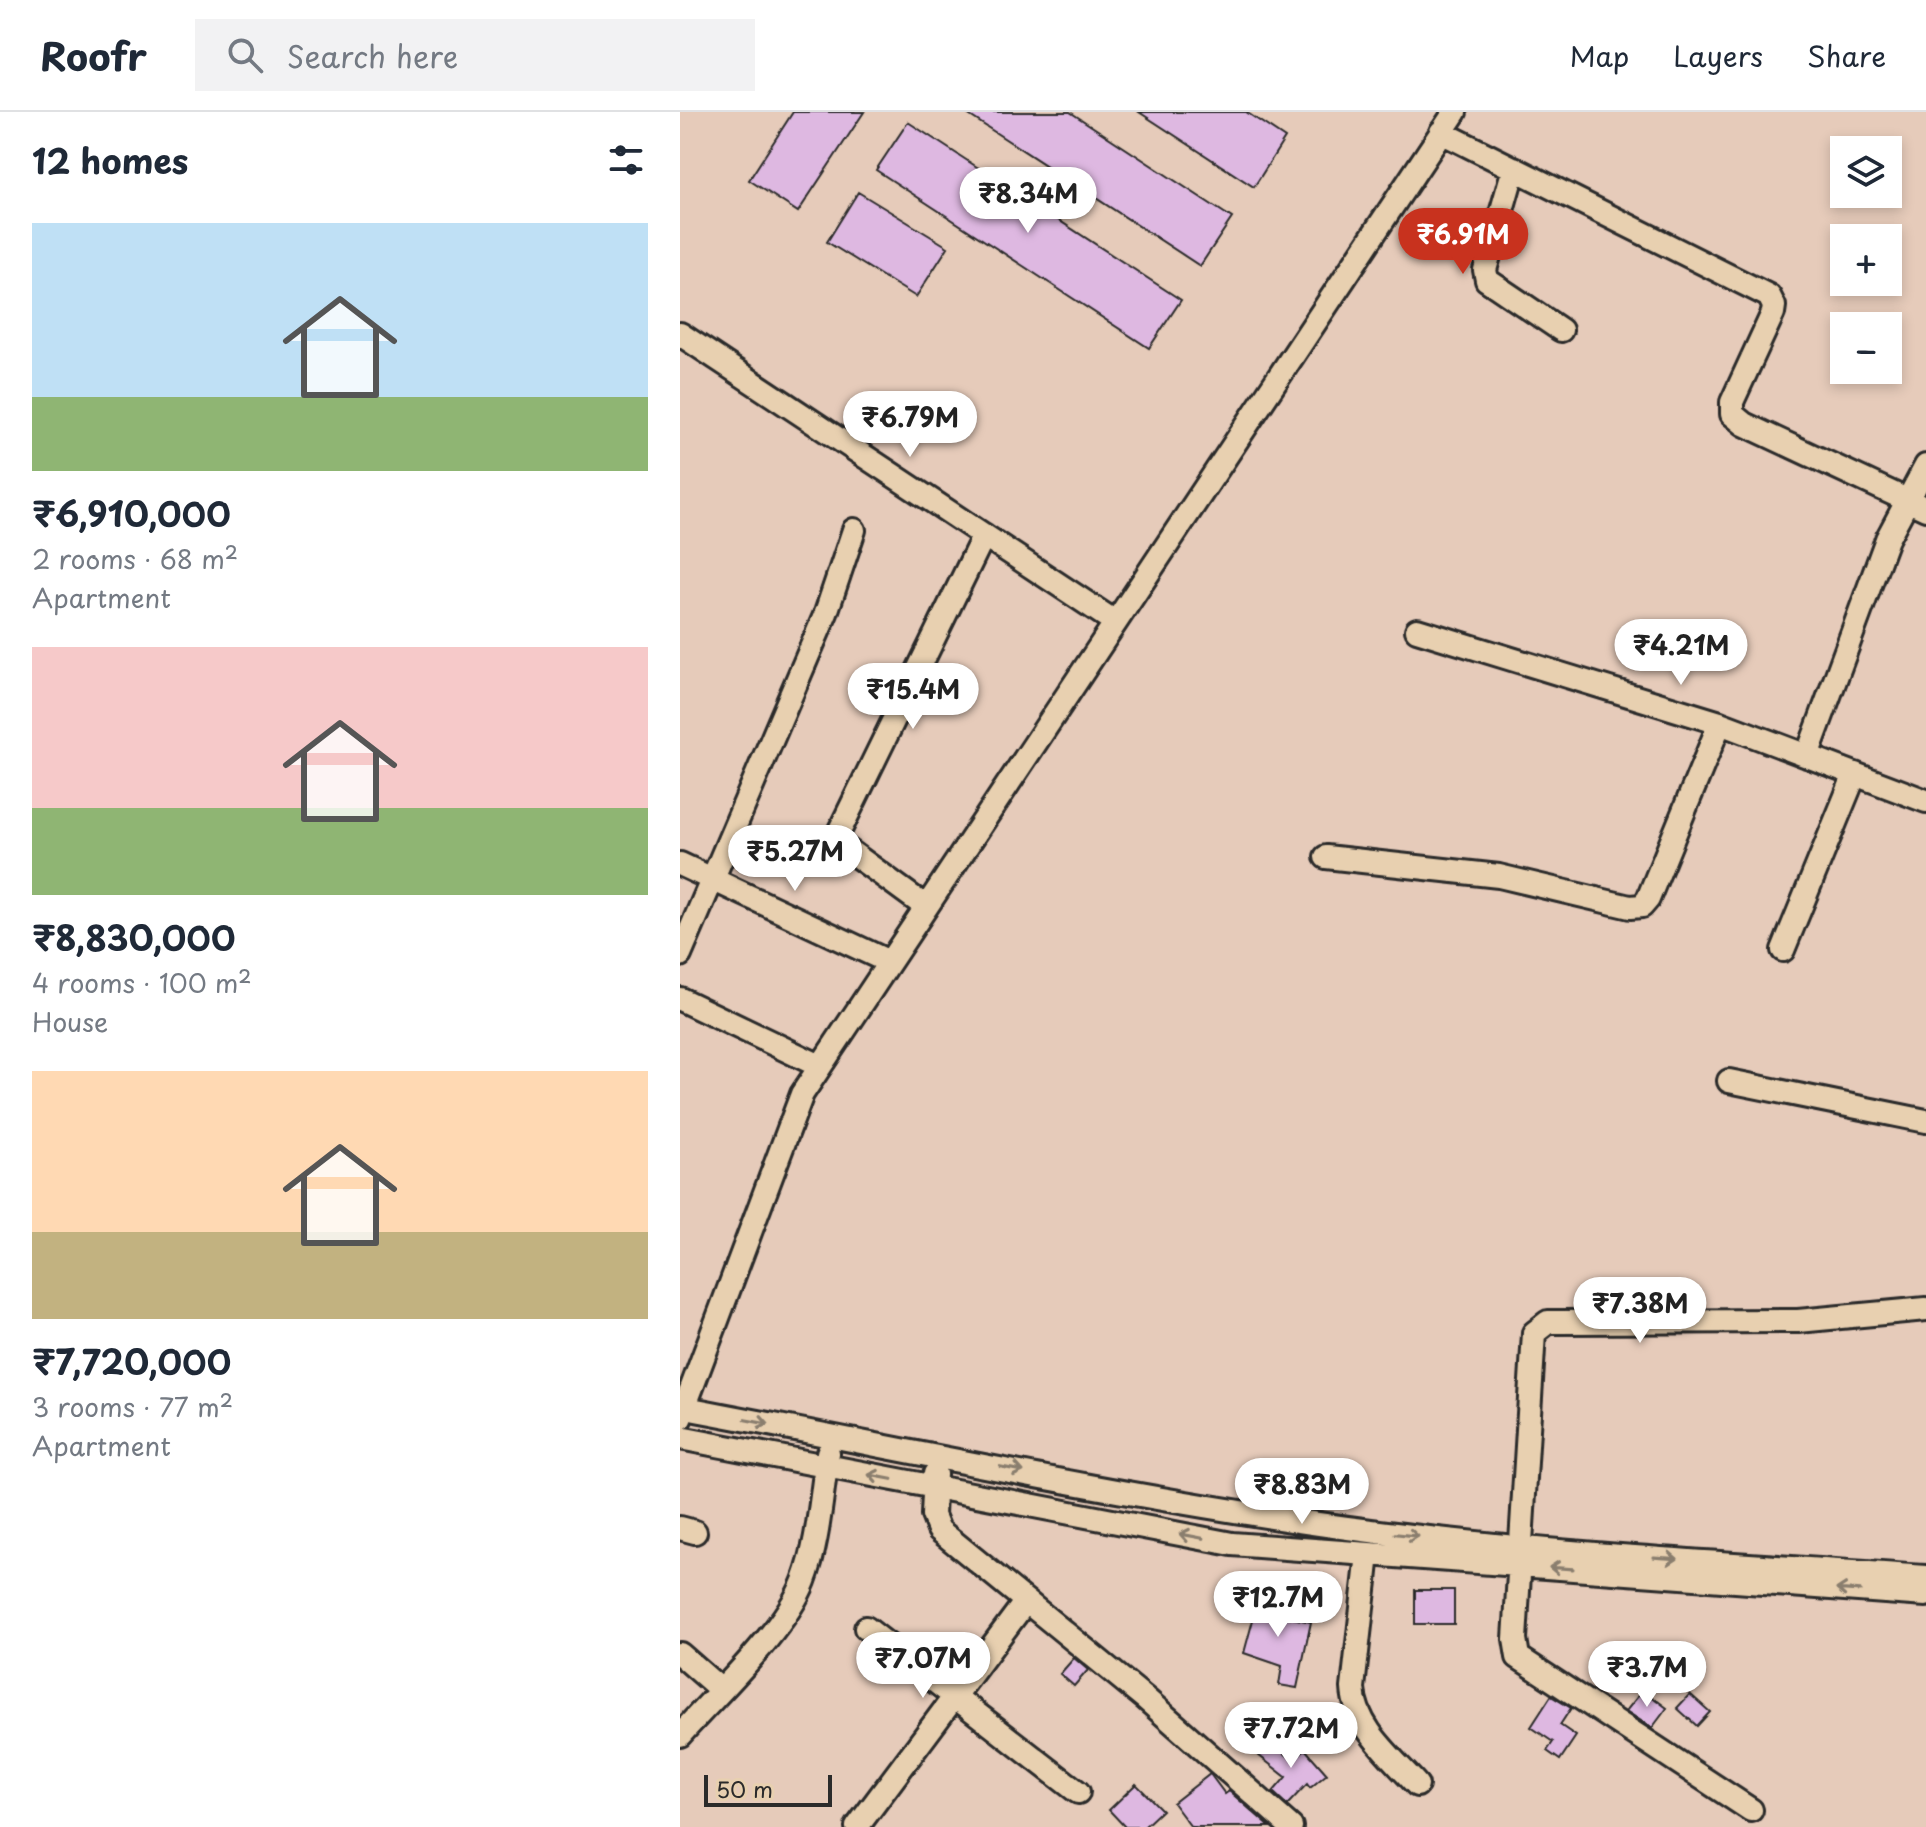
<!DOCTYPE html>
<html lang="en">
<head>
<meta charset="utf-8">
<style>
	body { margin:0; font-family:"Playpen Sans",sans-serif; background:#f2f2f3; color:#1f2937; height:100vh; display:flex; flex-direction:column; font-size:30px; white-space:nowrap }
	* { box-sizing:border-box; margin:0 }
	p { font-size:26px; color:#747a83 }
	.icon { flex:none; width:44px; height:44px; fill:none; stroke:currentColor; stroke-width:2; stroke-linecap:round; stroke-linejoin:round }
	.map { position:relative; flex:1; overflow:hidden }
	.panel { display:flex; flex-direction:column; background:#fff; width:680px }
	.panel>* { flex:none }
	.tools { position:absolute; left:1150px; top:24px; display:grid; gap:16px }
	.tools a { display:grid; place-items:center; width:72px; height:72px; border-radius:0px; background:#fff; box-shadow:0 4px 12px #0003; font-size:40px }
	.scale { position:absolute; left:24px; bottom:20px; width:128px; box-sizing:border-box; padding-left:8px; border:4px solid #2b2b2b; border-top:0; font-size:22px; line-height:28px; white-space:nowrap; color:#2b2b2b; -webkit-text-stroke:6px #e8d0b0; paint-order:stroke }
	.price { position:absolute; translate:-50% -68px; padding:0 18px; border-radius:28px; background:#fff; color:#222; font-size:26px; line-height:52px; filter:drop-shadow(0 2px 4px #0008) }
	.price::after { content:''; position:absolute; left:50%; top:48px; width:24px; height:18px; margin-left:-12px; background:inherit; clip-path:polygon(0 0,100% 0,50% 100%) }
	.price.current { background:#c8321e; color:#fff }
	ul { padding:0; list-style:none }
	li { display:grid; align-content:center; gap:16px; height:424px; padding:0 32px }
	li span { display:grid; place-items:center; height:248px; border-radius:0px; color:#555 }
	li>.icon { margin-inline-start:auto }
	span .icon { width:144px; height:144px; fill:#fffc; stroke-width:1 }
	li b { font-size:34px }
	h2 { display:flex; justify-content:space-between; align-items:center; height:96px; padding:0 32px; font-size:34px }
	header { display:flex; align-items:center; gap:48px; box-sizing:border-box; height:112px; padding:0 40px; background:#fff; border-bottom:2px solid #e0e1e3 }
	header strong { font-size:38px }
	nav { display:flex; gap:44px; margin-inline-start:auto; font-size:28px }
	.search { width:560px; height:72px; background:#f2f2f3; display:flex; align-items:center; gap:20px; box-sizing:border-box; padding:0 28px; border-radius:0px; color:#747a83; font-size:30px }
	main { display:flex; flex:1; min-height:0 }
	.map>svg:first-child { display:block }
	.building { fill:#deb8e1; stroke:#2b2b2b; stroke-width:2 }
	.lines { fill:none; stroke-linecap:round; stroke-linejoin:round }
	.minor-casing { stroke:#2b2b2b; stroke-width:28 }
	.minor { stroke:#e8d0b0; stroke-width:22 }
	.oneway { stroke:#8a7e6e }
</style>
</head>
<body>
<header>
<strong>Roofr</strong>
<div class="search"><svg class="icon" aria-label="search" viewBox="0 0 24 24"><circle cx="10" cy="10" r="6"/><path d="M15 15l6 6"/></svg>Search here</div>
<nav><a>Map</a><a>Layers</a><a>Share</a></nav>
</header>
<main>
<section class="panel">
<h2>12 homes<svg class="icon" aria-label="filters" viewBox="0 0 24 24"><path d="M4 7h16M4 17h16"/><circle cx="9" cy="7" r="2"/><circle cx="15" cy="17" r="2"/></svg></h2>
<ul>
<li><span style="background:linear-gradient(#bfe0f5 70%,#8fb573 0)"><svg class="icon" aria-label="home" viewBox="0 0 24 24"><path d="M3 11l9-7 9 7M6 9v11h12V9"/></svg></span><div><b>₹6,910,000</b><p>2 rooms · 68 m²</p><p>Apartment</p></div></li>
<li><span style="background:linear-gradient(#f6c9c9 65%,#8fb573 0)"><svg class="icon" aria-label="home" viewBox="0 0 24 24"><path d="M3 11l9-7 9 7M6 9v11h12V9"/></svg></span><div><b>₹8,830,000</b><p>4 rooms · 100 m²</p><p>House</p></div></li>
<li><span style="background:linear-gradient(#ffd9b3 65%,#c2b280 0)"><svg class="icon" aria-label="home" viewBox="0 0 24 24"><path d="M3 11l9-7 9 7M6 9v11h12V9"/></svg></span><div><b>₹7,720,000</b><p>3 rooms · 77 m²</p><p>Apartment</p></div></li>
</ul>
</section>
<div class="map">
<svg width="1246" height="1715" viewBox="0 0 1246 1715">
	<rect width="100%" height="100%" fill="#e6cbba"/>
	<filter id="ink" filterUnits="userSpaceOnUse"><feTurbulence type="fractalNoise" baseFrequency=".0125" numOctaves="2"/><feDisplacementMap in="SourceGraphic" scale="16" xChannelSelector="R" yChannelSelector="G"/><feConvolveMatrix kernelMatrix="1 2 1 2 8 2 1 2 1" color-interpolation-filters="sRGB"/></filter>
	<g filter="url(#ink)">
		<path class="building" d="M 113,0 L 184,0 L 118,100 L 69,68 Z
			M 284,0 L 390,0 L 552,106 L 520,154 Z
			M 459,0 L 566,0 L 605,26 L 574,75 Z
			M 228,10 L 501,188 L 469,236 L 196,58 Z
			M 178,80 L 268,135 L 236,185 L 147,130 Z
			M 735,1478 L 774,1478 L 774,1512 L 735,1512 Z
			M 580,1482 L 601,1485 L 598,1503 L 631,1510 L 617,1576 L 599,1573 L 602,1554 L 564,1541 Z
			M 394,1546 L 408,1558 L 394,1574 L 380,1562 Z
			M 963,1578 L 987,1596 L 972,1616 L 946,1599 Z
			M 1010,1582 L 1030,1600 L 1017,1614 L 997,1596 Z
			M 871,1584 L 891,1596 L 880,1613 L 896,1624 L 880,1648 L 867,1639 L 873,1630 L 851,1615 Z
			M 584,1625 L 613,1648 L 625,1637 L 647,1662 L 630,1676 L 627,1672 L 607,1693 L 593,1680 L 606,1665 L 573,1639 Z
			M 530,1662 L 545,1682 L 549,1679 L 590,1715 L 511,1715 L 493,1691 Z
			M 456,1672 L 482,1698 L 464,1715 L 445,1715 L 429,1698 Z"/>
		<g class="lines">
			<defs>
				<path id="minor" d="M 761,20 L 1089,184 L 1094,194 L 1093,201 L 1052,290 L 1052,302 L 1064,312 L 1246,397
					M 834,56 L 805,158 L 807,168 L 881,218
					M 0,222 L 435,510
					M 737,518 L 1040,611 L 1246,689
					M 1127,644 L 1207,427 L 1246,354
					M 646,745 L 819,764 L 950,795 L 962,794 L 968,787 L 1040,611
					M 0,752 L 209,850
					M 246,795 L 160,732 L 158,722 L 304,423
					M 1103,838 L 1175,662
					M 0,843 L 146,501 L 174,418
					M 0,887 L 140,954
					M 1049,969 L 1246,1009
					M 0,1295 C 230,1338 459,1389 691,1419 C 875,1443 1061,1452 1246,1465
					M 0,1307 L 122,982 L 775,0
					M 0,1326 L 552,1432 L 1246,1483
					M 255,1362 L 253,1403 L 259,1418 L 466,1587 L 611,1715
					M 0,1416 L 15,1420
					M 688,1442 L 673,1576 C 675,1616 712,1645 737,1673
					M 186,1516 L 398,1680
					M 0,1542 L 40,1577
					M 0,1623 C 37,1581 104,1520 124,1469 C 139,1430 141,1382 148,1341
					M 1071,1698 L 838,1545 L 835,1527 L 854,1221 L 868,1210 L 878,1210 L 1118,1209 L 1246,1197
					M 177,1715 L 346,1489"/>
			</defs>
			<use href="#minor" class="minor-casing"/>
			<use href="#minor" class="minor"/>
		</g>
		<defs><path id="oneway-shaft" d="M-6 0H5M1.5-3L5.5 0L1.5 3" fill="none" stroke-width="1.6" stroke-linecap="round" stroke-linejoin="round" transform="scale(2)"/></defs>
		<g class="oneway">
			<use href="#oneway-shaft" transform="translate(77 1310) rotate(11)"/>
			<use href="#oneway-shaft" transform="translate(332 1357) rotate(11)"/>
			<use href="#oneway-shaft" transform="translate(200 1365) rotate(-169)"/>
			<use href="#oneway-shaft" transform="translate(727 1423) rotate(6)"/>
			<use href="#oneway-shaft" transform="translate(511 1424) rotate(-169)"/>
			<use href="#oneway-shaft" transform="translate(986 1446) rotate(4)"/>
			<use href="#oneway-shaft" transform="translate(881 1456) rotate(-176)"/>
			<use href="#oneway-shaft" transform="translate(1168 1478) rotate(-176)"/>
		</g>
	</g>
</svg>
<div class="tools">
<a><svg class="icon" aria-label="layers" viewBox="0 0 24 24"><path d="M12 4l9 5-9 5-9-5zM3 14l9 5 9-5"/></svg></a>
<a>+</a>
<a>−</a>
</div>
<div class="scale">50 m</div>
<b class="price" style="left:348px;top:123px">₹8.34M</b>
<b class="price current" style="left:783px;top:164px">₹6.91M</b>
<b class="price" style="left:230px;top:347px">₹6.79M</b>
<b class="price" style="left:1001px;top:575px">₹4.21M</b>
<b class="price" style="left:233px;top:619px">₹15.4M</b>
<b class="price" style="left:115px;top:781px">₹5.27M</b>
<b class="price" style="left:960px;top:1233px">₹7.38M</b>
<b class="price" style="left:622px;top:1414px">₹8.83M</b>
<b class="price" style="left:598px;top:1527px">₹12.7M</b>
<b class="price" style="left:243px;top:1588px">₹7.07M</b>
<b class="price" style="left:967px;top:1597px">₹3.7M</b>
<b class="price" style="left:611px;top:1658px">₹7.72M</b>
</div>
</main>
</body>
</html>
